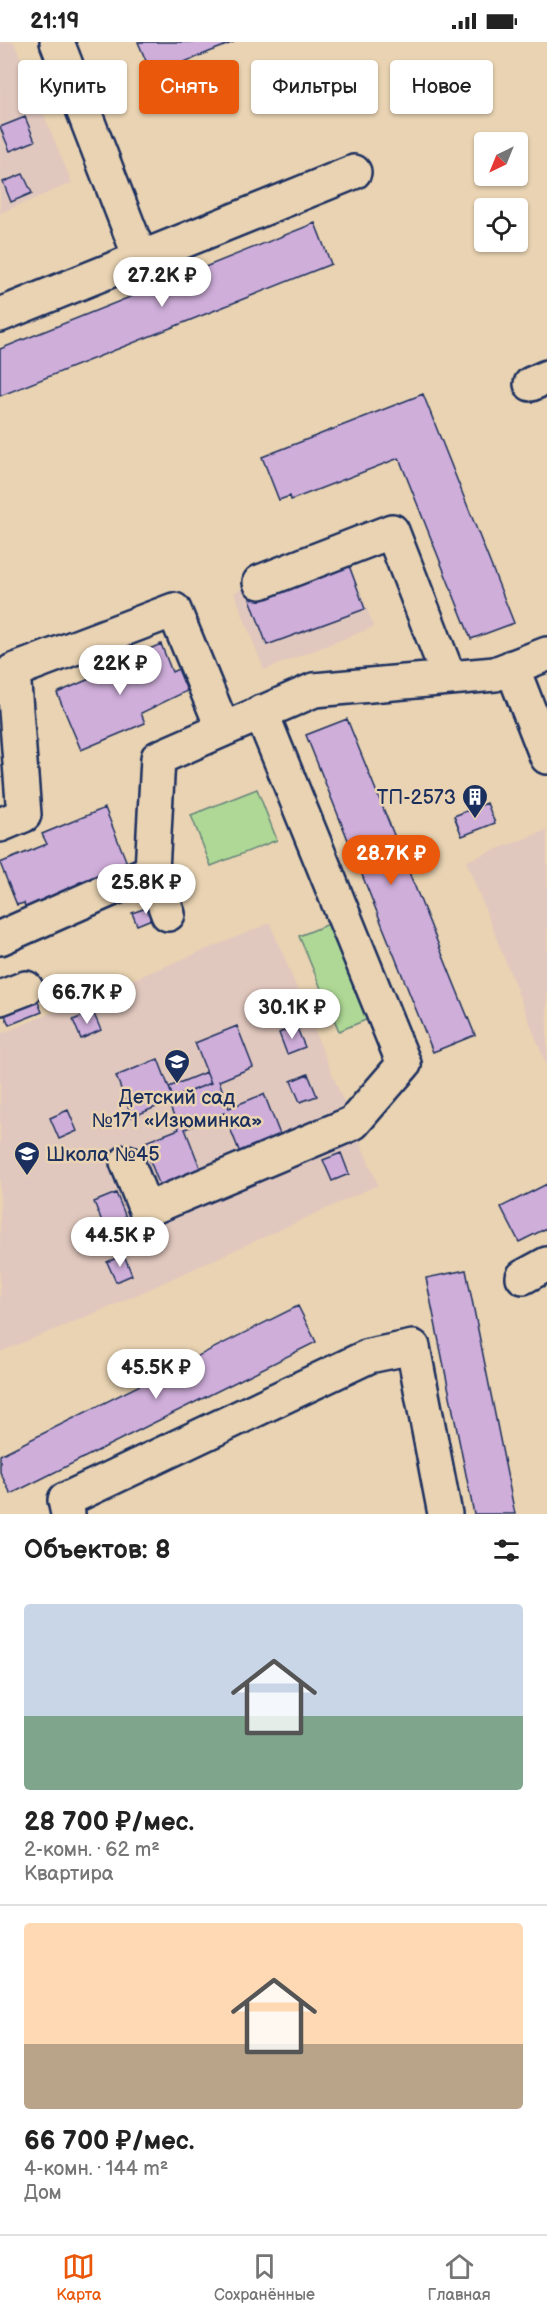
<!DOCTYPE html>
<html lang="ru">
<head>
<meta charset="utf-8">
<style>
	body { margin:0; font-family:"Balsamiq Sans",sans-serif; background:#f2f2f2; color:#222; height:100vh; display:flex; flex-direction:column; font-size:22px; white-space:nowrap }
	* { box-sizing:border-box; margin:0 }
	p { font-size:20px; color:#767676 }
	.icon { flex:none; width:33px; height:33px; fill:none; stroke:currentColor; stroke-width:2; stroke-linecap:round; stroke-linejoin:round }
	.map { position:relative; height:1472px; overflow:hidden }
	.sheet { display:flex; flex-direction:column; background:#fff; flex:1 }
	.sheet>* { flex:none }
	.guide { position:absolute; left:18px; top:18px; width:512px; height:54px; display:flex; gap:12px }
	.needle { width:39px; rotate:223deg }
	.buttons { position:absolute; left:474px; top:90px; display:grid; gap:12px }
	.buttons a { display:grid; place-items:center; width:54px; height:54px; border-radius:6px; background:#fff; box-shadow:0 2px 4px #0004; font-size:30px }
	.price { position:absolute; translate:-50% -51px; padding:0 14px; border-radius:21px; background:#fff; color:#222; font-size:20px; line-height:39px; filter:drop-shadow(0 2px 3px #0008) }
	.price::after { content:''; position:absolute; left:50%; top:36px; width:18px; height:14px; margin-left:-9px; background:inherit; clip-path:polygon(0 0,100% 0,50% 100%) }
	.price.on { background:#ea580c; color:#fff }
	ul { padding:0; list-style:none }
	li { display:grid; align-content:center; gap:12px; height:318px; padding:0 24px }
	li+li { border-top:2px solid #e0e0e0 }
	li span { display:grid; place-items:center; height:186px; border-radius:6px; color:#555 }
	li>.icon { margin-inline-start:auto }
	span .icon { width:108px; height:108px; fill:#fffc; stroke-width:1 }
	li b { font-size:26px }
	h2 { display:flex; justify-content:space-between; align-items:center; height:72px; padding:0 24px; font-size:26px }
	.tag { padding:0 21px; border-radius:6px; background:#fff; box-shadow:0 2px 4px #0004; font-size:21px; line-height:54px }
	.tag.on { background:#ea580c; color:#fff }
	.status { display:flex; justify-content:space-between; align-items:center; height:42px; padding:0 30px; background:#fff; direction:ltr }
	.status svg { height:16px; fill:currentColor }
	.tab-bar { display:flex; justify-content:space-around; align-items:center; height:84px; border-top:2px solid #e0e0e0; background:#fff; font-size:16px; color:#767676 }
	.tab-bar a { display:grid; justify-items:center; gap:3px }
	.tab-bar .on { color:#ea580c }
	.map>svg:first-child { display:block }
	.built { fill:#e1c8be }
	.green { fill:#afd896; stroke:#65847a; stroke-width:1.5 }
	.building { fill:#cfaeda; stroke:#1b2f5e; stroke-width:1.5 }
	.lines { fill:none; stroke-linecap:round; stroke-linejoin:round }
	.minor-casing { stroke:#1b2f5e; stroke-width:38 }
	.minor { stroke:#e9d3b2; stroke-width:33 }
	.labels { text-anchor:middle; stroke-width:5; stroke-linejoin:round; paint-order:stroke }
	.poi-label { font-size:20px; fill:#1b2f5e; stroke:#e9d3b2; text-anchor:end }
</style>
</head>
<body>
<div class="status"><b>21:19</b><svg viewBox="0 0 49 12"><path d="M0 12V9h3v3zM5 12V6h3v6zM10 12V3h3v9zM15 12V0h3v12zM26 1h20v11H26zM47 4h2v5h-2z"/></svg></div>
<div class="map">
<svg width="547" height="1472" viewBox="0 0 547 1472">
	<rect width="100%" height="100%" fill="#e9d3b2"/>
	<filter id="ink" filterUnits="userSpaceOnUse"><feTurbulence type="fractalNoise" baseFrequency=".0167" numOctaves="2"/><feDisplacementMap in="SourceGraphic" scale="12" xChannelSelector="R" yChannelSelector="G"/><feConvolveMatrix kernelMatrix="1 2 1 2 8 2 1 2 1" color-interpolation-filters="sRGB"/></filter>
	<g filter="url(#ink)">
		<path class="built" d="M 0,0 L 14,0 L 72,141 L 0,171 Z
			M 344,508 L 374,585 L 264,628 L 234,550 Z
			M 547,788 L 547,1025 L 466,819 Z
			M 270,881 L 378,1143 L 110,1265 L 0,1310 L 0,992 Z"/>
		<path class="green" d="M 257,747 L 277,798 L 211,824 L 191,773 Z
			M 334,880 L 373,975 L 339,989 L 299,894 Z"/>
		<path class="building" d="M 138,0 L 234,0 L 152,33 Z
			M 25,75 L 35,99 L 10,109 L 0,85 Z
			M 23,132 L 32,151 L 11,160 L 3,140 Z
			M 315,181 L 331,222 L 0,354 L 0,307 Z
			M 423,352 L 514,581 L 471,597 L 399,416 L 291,458 L 290,454 L 279,458 L 262,415 Z
			M 347,518 L 365,567 L 267,603 L 249,554 Z
			M 161,602 L 172,630 L 178,627 L 187,649 L 141,671 L 145,681 L 81,708 L 57,651 L 108,629 L 104,619 L 129,609 L 131,615 Z
			M 347,677 L 475,993 L 433,1010 L 306,693 Z
			M 487,761 L 495,781 L 462,794 L 454,774 Z
			M 105,766 L 127,821 L 78,841 L 83,852 L 26,869 L 24,861 L 17,863 L 0,821 L 47,802 L 42,792 Z
			M 155,863 L 159,874 L 137,883 L 132,871 Z
			M 34,950 L 42,970 L 9,983 L 1,963 Z
			M 93,970 L 101,988 L 81,997 L 73,978 Z
			M 237,984 L 253,1025 L 219,1039 L 229,1066 L 264,1052 L 281,1095 L 240,1111 L 224,1071 L 185,1087 L 201,1128 L 160,1144 L 143,1101 L 179,1087 L 168,1060 L 132,1075 L 116,1034 L 158,1017 L 173,1056 L 211,1041 L 195,1001 Z
			M 296,984 L 305,1005 L 287,1012 L 279,991 Z
			M 206,1030 L 211,1041 L 173,1056 L 169,1045 Z
			M 308,1032 L 317,1054 L 300,1060 L 291,1039 Z
			M 68,1068 L 77,1089 L 59,1097 L 50,1076 Z
			M 341,1111 L 349,1132 L 332,1139 L 323,1118 Z
			M 547,1142 L 547,1186 L 519,1200 L 501,1165 Z
			M 116,1151 L 128,1180 L 106,1189 L 94,1160 Z
			M 124,1213 L 132,1233 L 116,1240 L 107,1220 Z
			M 466,1228 L 515,1472 L 474,1472 L 426,1236 Z
			M 298,1264 L 316,1300 L 11,1452 L 0,1430 L 0,1413 Z"/>
		<g class="lines">
			<defs>
				<path id="minor" d="M 57,0 L 140,215
					M 0,273 L 354,130
					M 531,342 L 547,335
					M 260,540 L 392,489 L 449,636
					M 512,625 L 547,715
					M 0,783 L 24,773 L 13,629 L 174,568 L 223,687
					M 152,829 L 168,872
					M 0,896 L 152,829 L 158,716 L 314,648 L 495,632 L 547,612
					M 0,956 L 26,946
					M 127,1120 L 146,1168 L 353,1081 L 404,1022 L 261,670
					M 523,1235 L 547,1222
					M 68,1472 L 65,1458 L 369,1314 L 413,1305 L 445,1472"/>
			</defs>
			<use href="#minor" class="minor-casing"/>
			<use href="#minor" class="minor"/>
		</g>
	</g>
	<defs>
		<symbol id="building-pin" viewBox="-11 -11 22 30"><path d="M0 17L-7.5 6A9.5 9.5 0 1 1 7.5 6Z" fill="#1b2f5e" stroke="#e9d3b2"/><path d="M-4-6H4V6H1V3H-1V6H-4ZM-2.5-4.3h1.7v1.8h-1.7ZM.8-4.3h1.7v1.8H.8ZM-2.5-1h1.7V.8h-1.7ZM.8-1h1.7V.8H.8Z" fill="#fff"/></symbol>
		<symbol id="school-pin" viewBox="-11 -11 22 30"><path d="M0 17L-7.5 6A9.5 9.5 0 1 1 7.5 6Z" fill="#1b2f5e" stroke="#e9d3b2"/><path d="M0-5L7-2L0 1L-7-2ZM-4 1L0 2.5L4 1V4Q0 6-4 4Z" fill="#fff"/></symbol>
	</defs>
	<g fill-rule="evenodd">
		<use href="#building-pin" x="460" y="740" width="30" height="40"/>
		<use href="#school-pin" x="162" y="1005" width="30" height="40"/>
		<use href="#school-pin" x="12" y="1097" width="30" height="40"/>
	</g>
	<g class="labels">
		<g class="poi-label">
			<text x="456" y="762">ТП-2573</text>
			<text x="177" y="1062" text-anchor="middle">Детский сад<tspan x="177" dy="23">№171 «Изюминка»</tspan></text>
			<text x="46" y="1119" text-anchor="start">Школа №45</text>
		</g>
	</g>
</svg>
<div class="buttons">
<a><svg class="needle" viewBox="-14 -14 28 28"><path d="M0-13l5 13h-10z" fill="#e53935"/><path d="M0 13l5-13h-10z" fill="#767676"/></svg></a>
<a><svg class="icon" aria-label="locate" viewBox="0 0 24 24"><circle cx="12" cy="12" r="6"/><path d="M12 2v4M12 18v4M2 12h4M18 12h4"/></svg></a>
</div>
<b class="price" style="left:162px;top:266px">27.2K ₽</b>
<b class="price" style="left:120px;top:654px">22K ₽</b>
<b class="price on" style="left:391px;top:844px">28.7K ₽</b>
<b class="price" style="left:146px;top:873px">25.8K ₽</b>
<b class="price" style="left:87px;top:983px">66.7K ₽</b>
<b class="price" style="left:292px;top:998px">30.1K ₽</b>
<b class="price" style="left:120px;top:1226px">44.5K ₽</b>
<b class="price" style="left:156px;top:1358px">45.5K ₽</b>
<div class="guide">
<a class="tag">Купить</a>
<a class="tag on">Снять</a>
<a class="tag">Фильтры</a>
<a class="tag">Новое</a>
</div>
</div>
<section class="sheet">
<h2>Объектов: 8<svg class="icon" aria-label="filters" viewBox="0 0 24 24"><path d="M4 7h16M4 17h16"/><circle cx="9" cy="7" r="2"/><circle cx="15" cy="17" r="2"/></svg></h2>
<ul>
<li><span style="background:linear-gradient(#c9d6e8 60%,#7fa58c 0)"><svg class="icon" aria-label="home" viewBox="0 0 24 24"><path d="M3 11l9-7 9 7M6 9v11h12V9"/></svg></span><div><b>28 700 ₽/мес.</b><p>2-комн. · 62 m²</p><p>Квартира</p></div></li>
<li><span style="background:linear-gradient(#ffd9b3 65%,#b9a48a 0)"><svg class="icon" aria-label="home" viewBox="0 0 24 24"><path d="M3 11l9-7 9 7M6 9v11h12V9"/></svg></span><div><b>66 700 ₽/мес.</b><p>4-комн. · 144 m²</p><p>Дом</p></div></li>
</ul>
</section>
<nav class="tab-bar">
<a class="on"><svg class="icon" aria-label="map" viewBox="0 0 24 24"><path d="M3 6l6-2 6 2 6-2v14l-6 2-6-2-6 2zM9 4v14M15 6v14"/></svg>Карта</a>
<a><svg class="icon" aria-label="saved" viewBox="0 0 24 24"><path d="M7 4h10v16l-5-4-5 4z"/></svg>Сохранённые</a>
<a><svg class="icon" aria-label="home" viewBox="0 0 24 24"><path d="M3 11l9-7 9 7M6 9v11h12V9"/></svg>Главная</a>
</nav>
</body>
</html>
